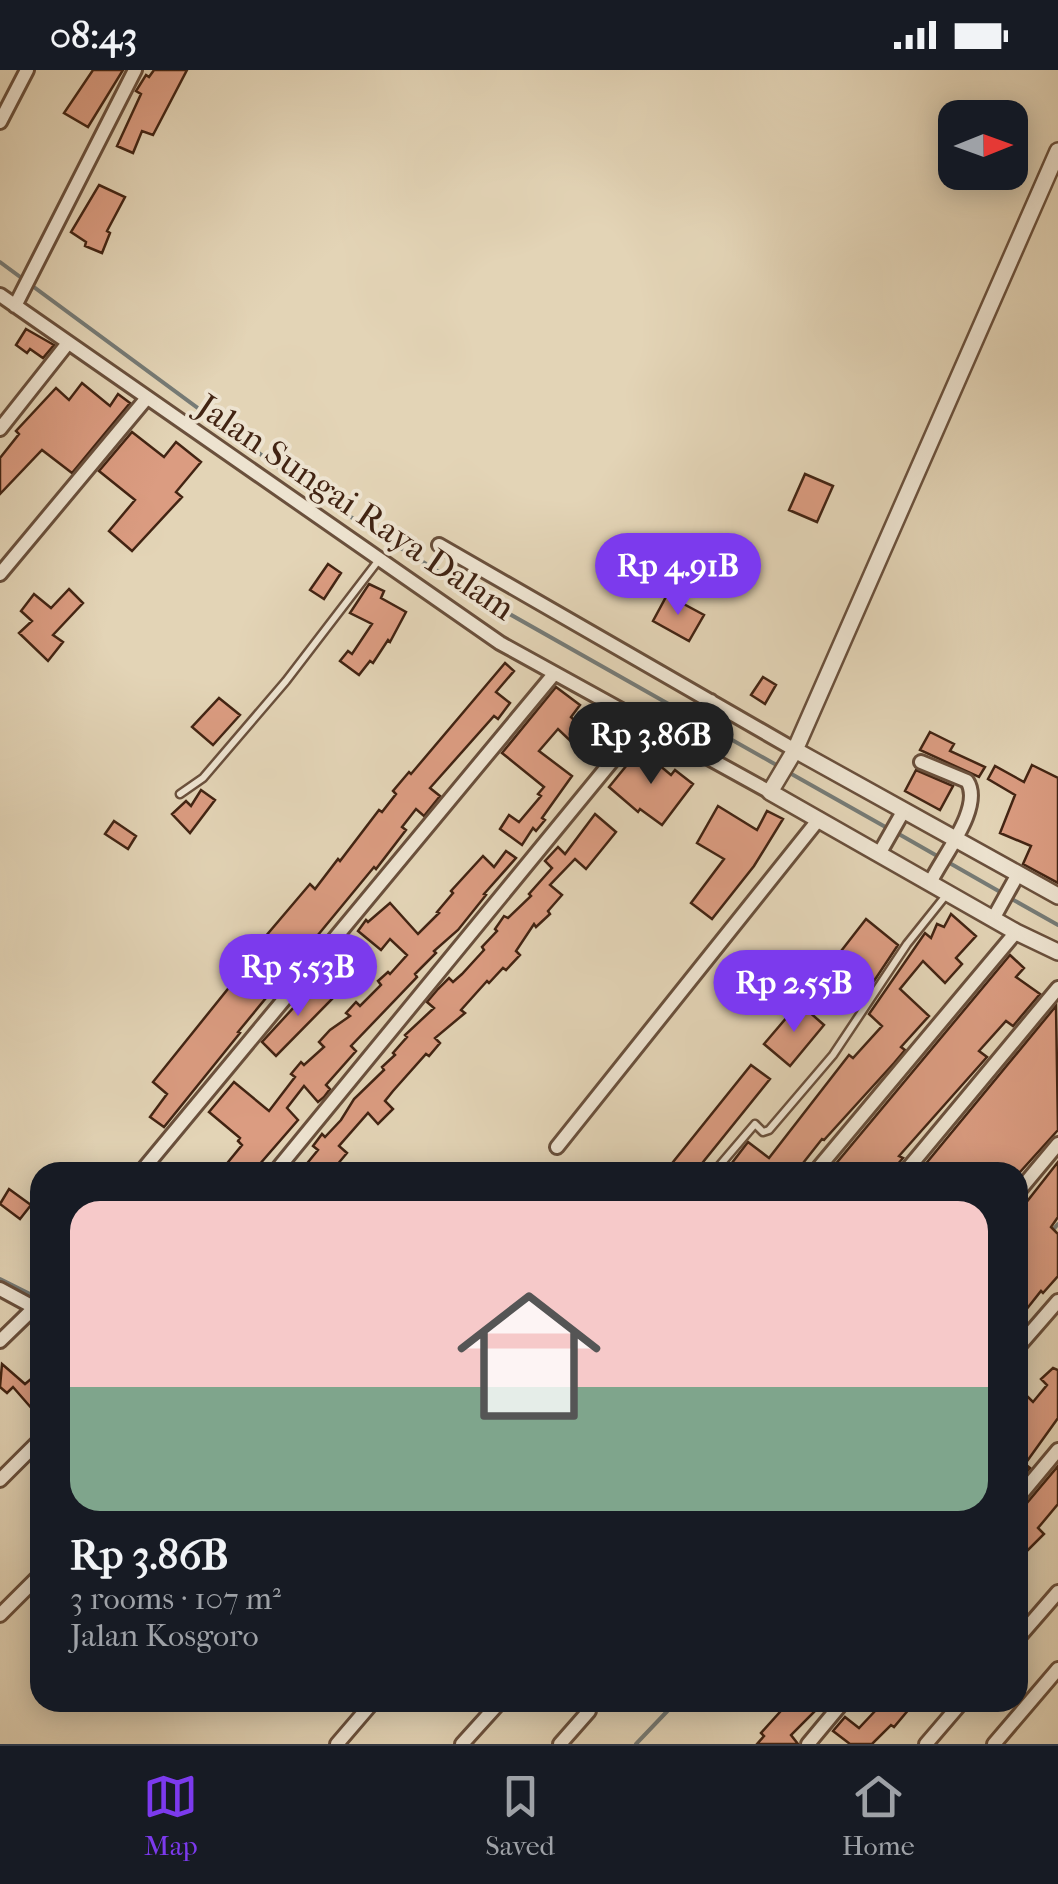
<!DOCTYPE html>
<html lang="en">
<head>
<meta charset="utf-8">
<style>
	body { margin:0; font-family:"IM FELL French Canon",serif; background:#20242c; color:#f1f3f6; height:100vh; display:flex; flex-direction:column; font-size:38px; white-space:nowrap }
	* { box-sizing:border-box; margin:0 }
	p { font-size:32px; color:#9ea1a6 }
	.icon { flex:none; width:55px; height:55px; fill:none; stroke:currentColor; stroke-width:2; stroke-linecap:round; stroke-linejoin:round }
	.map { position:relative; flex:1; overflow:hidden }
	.panel { position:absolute; left:30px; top:1092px; width:998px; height:550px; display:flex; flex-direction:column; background:#171b24; border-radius:30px; box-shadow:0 5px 25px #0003 }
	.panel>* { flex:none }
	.needle { width:65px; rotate:89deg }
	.fabs { position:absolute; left:938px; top:30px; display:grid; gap:20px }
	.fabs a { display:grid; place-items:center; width:90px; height:90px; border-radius:20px; background:#171b24; box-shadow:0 5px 25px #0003; font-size:50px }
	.price { position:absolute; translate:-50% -85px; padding:0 22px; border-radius:35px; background:#7c3aed; color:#fff; font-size:32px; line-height:65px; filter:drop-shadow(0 2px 5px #0008) }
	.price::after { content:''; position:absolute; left:50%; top:60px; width:30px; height:22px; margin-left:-15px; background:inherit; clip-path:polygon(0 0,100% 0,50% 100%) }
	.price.selected { background:#222; color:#fff }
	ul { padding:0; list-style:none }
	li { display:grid; align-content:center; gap:20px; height:530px; padding:0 40px }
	li span { display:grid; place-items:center; height:310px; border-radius:30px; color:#555 }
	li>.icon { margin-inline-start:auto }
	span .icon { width:180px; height:180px; fill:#fffc; stroke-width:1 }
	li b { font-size:42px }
	.status { display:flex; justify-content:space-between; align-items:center; height:70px; padding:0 50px; background:#171b24; direction:ltr }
	.status svg { height:28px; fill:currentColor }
	.tabs { display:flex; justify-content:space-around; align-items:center; height:140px; border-top:2px solid #363941; background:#171b24; font-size:28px; color:#9ea1a6 }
	.tabs a { display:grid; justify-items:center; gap:5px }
	.tabs .selected { color:#7c3aed }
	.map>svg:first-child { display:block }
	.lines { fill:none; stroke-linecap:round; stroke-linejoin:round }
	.stream { stroke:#767b76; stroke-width:4 }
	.building { fill:#db9c81; stroke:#422413; stroke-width:2.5 }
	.service-casing { stroke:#6a503c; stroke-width:11 }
	.minor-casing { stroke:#6a503c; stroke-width:18 }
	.tertiary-casing { stroke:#6a503c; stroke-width:20 }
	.service { stroke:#ede3d0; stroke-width:6 }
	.minor { stroke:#ede3d0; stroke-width:12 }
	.tertiary { stroke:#ede3d0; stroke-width:15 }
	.labels { text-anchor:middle; stroke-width:8; stroke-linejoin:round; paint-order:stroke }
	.street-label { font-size:35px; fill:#422413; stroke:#ede3d0 }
</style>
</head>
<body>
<div class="status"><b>08:43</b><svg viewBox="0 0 49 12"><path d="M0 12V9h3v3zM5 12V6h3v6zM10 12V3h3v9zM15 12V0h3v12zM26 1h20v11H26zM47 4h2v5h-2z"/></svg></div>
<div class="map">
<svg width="1058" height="1674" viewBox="0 0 1058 1674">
	<rect width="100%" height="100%" fill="#e3d4b6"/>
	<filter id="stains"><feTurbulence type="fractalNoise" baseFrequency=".002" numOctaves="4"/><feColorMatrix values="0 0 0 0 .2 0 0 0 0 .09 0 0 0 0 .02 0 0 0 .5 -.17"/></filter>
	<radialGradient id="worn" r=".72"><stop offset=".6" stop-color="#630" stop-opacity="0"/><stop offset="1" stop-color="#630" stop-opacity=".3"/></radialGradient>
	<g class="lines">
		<path class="stream" d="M 0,192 L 317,426 L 476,525 L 780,697
			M 788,702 L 889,759
			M 897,763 L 1002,823
			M 1010,828 L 1058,855
			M 1050,1163 L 1058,1154
			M 0,1209 L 36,1227
			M 636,1674 L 676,1632"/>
	</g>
	<path class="building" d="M 93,0 L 123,0 L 88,57 L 64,43 Z
		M 154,0 L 187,0 L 153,65 L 142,61 L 133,83 L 117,76 L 141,24 L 136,21 L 146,5 L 149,7 Z
		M 99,115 L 125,127 L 107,161 L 110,163 L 102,183 L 85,176 L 86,172 L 71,162 Z
		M 26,259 L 54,275 L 43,288 L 30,279 L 27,283 L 16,275 Z
		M 82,313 L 110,336 L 118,324 L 130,333 L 72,403 L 42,380 L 0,424 L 0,388 L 19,364 L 16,361 L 56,318 L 69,330 Z
		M 132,362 L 164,387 L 176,372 L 201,392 L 176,422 L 182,427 L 132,481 L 109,461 L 135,430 L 99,401 Z
		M 805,404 L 833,416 L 817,452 L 789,440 Z
		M 328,494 L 341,503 L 324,529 L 310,520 Z
		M 369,514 L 384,521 L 381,528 L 406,542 L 390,572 L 388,570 L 373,593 L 370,591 L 359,605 L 340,591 L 348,581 L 352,584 L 372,554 L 350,543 Z
		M 69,519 L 83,533 L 53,565 L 63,572 L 48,591 L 19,563 L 32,551 L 21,541 L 34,524 L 51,538 Z
		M 667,525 L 704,545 L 689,571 L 653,551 Z
		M 505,593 L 514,601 L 496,622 L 510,633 L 498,649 L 494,646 L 430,718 L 440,726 L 424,746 L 416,739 L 402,757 L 406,760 L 376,799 L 374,797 L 238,962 L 240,963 L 164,1057 L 150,1047 L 167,1024 L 153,1012 L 268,869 L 265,867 L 310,814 L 315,819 L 338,789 L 340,791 L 379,740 L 382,742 L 396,724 L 393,721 L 409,702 L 411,704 Z
		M 763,607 L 776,615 L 765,634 L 751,625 Z
		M 556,617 L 580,635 L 571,647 L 592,667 L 580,680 L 558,659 L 539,681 L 572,706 L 542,748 L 545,750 L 536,761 L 533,758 L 522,775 L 500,759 L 509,745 L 519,752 L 541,726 L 538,724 L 544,717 L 502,683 Z
		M 219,628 L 240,645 L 213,675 L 192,657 Z
		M 930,662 L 954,674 L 950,681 L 985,697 L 979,707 L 920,680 Z
		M 640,679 L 671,705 L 675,700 L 693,714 L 662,755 L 640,739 L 638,742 L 609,717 Z
		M 1032,695 L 1058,708 L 1058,813 L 1023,794 L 1031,776 L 1000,763 L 1015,725 L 988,709 L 995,696 L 1024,712 Z
		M 916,700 L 953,716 L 940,740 L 905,721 Z
		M 201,720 L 215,730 L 190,763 L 172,744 L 186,731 L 191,736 Z
		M 718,736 L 757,760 L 767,741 L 783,749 L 754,796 L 712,849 L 691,833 L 724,789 L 697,773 Z
		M 595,744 L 616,762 L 586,799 L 575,789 L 550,815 L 562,825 L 548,841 L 550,844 L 536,857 L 534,854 L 516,881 L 520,885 L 506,900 L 503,898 L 489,913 L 487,911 L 461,940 L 465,943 L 435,968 L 440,973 L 429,986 L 426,984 L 393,1021 L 385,1031 L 393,1039 L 378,1054 L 368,1043 L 339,1076 L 347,1083 L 331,1102 L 300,1102 L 318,1080 L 313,1076 L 322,1064 L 325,1067 L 341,1050 L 354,1029 L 384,1000 L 382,997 L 395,985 L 393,983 L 407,967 L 405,965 L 434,938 L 427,932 L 438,919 L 449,908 L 453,912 L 462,904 L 484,880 L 482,877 L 497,861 L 495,859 L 504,846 L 508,848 L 531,826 L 529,824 L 552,798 L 545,791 L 558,777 L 565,784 Z
		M 114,751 L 136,766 L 128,779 L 105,764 Z
		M 506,781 L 516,788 L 484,824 L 486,825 L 458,860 L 434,881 L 436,883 L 415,904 L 417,907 L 351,976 L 356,981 L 326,1015 L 330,1019 L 324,1027 L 318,1032 L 304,1016 L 287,1038 L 298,1050 L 259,1095 L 265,1102 L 220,1102 L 242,1075 L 238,1071 L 240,1068 L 209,1042 L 234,1012 L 269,1041 L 295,1007 L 291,1004 L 301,992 L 304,995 L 324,977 L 319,972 L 330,960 L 350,946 L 346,943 L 356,932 L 360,936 L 381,915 L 378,911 L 388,902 L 390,904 L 407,885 L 390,869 L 381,880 L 358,861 L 366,850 L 368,852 L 390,833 L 418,864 L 439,843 L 437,842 L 453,823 L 451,821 L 483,786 L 494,797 Z
		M 951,844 L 976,866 L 956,888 L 962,894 L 945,913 L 923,891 L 900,919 L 929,946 L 901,977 L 905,980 L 894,993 L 824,1070 L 822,1069 L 796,1102 L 725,1102 L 748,1072 L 769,1088 L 849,985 L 853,988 L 882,956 L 869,944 L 925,863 L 931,868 L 937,854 L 944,857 Z
		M 866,849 L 898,875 L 858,935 L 856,932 L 850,939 L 817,912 Z
		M 1010,885 L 1024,898 L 1016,907 L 1040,924 L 1013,956 L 1006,951 L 979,981 L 987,987 L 899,1086 L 903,1088 L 891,1102 L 829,1102 Z
		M 317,912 L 333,928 L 276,986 L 262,972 Z
		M 799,933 L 824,955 L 790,996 L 764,974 Z
		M 1056,936 L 1058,1060 L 1020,1102 L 919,1102 Z
		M 751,995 L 770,1009 L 695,1102 L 665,1102 Z
		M 1058,1092 L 1058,1147 L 1051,1157 L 1058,1164 L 1058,1206 L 1043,1223 L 1041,1221 L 1018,1250 L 1018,1143 Z
		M 9,1119 L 31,1135 L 20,1149 L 0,1134 Z
		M 2,1294 L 25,1314 L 31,1309 L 40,1319 L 40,1348 L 13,1317 L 7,1323 L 0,1317 Z
		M 1053,1298 L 1058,1300 L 1058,1348 L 1025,1394 L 1030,1398 L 1022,1408 L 1018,1403 L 1018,1335 L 1027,1326 L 1033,1332 L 1047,1315 L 1041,1309 Z
		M 1058,1396 L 1058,1434 L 1038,1458 L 1044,1464 L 1018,1490 L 1018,1439 L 1026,1434 Z
		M 789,1632 L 824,1632 L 791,1665 L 798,1674 L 757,1674 L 764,1666 L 761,1663 Z
		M 866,1632 L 915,1632 L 894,1657 L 891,1655 L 872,1674 L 850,1674 L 833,1661 L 845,1647 L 859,1658 L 875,1641 Z"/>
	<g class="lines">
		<defs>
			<path id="service" d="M 180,724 L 203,708 L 286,611 L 378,491
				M 714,1102 L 755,1054 L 763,1062 L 769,1060 L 833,985 L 907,874 L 947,824"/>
			<path id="minor" d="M 0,52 L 27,0
				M 0,225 L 500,573 L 770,722
				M 15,236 L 135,0
				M 0,359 L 68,273
				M 439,475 L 795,680
				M 0,504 L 146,329
				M 684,674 L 711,631
				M 921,692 L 967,711 C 984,737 942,787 930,813
				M 879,784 L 904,740
				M 993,849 L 1018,804
				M 557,1077 L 819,749
				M 141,1102 L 554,604
				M 275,1102 L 644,652
				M 815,1102 L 1016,862
				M 905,1102 L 1058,918
				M 1018,1122 L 1058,1074
				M 0,1219 L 37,1239
				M 0,1271 L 34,1238 L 40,1227
				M 1018,1277 L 1058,1231
				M 0,1410 L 40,1370
				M 1018,1428 L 1058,1380
				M 0,1545 L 40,1505
				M 1018,1568 L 1058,1522
				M 337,1674 L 373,1632
				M 462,1674 L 500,1632
				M 560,1674 L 589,1641 L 579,1632
				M 808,1674 L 843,1632
				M 926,1674 L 962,1632
				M 994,1674 L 1058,1599"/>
			<path id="tertiary" d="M 1058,81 L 795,680 L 770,722 L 1016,862 L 1058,882
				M 795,680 L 1058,826"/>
		</defs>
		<use href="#service" class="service-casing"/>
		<use href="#minor" class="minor-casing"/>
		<use href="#tertiary" class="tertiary-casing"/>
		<use href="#service" class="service"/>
		<use href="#minor" class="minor"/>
		<use href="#tertiary" class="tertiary"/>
	</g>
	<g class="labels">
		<g class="street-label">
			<text transform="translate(356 437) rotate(34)" y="12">Jalan Sungai Raya Dalam</text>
		</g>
	</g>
	<rect width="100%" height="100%" filter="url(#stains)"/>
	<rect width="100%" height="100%" fill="url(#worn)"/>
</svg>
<div class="fabs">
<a><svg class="needle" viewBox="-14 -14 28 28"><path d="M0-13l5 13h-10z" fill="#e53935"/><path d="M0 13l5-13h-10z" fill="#9ea1a6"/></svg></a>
</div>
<b class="price" style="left:678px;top:548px">Rp 4.91B</b>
<b class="price selected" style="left:651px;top:717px">Rp 3.86B</b>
<b class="price" style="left:298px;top:949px">Rp 5.53B</b>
<b class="price" style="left:794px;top:965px">Rp 2.55B</b>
<section class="panel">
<ul>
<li><span style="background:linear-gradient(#f6c9c9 60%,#7fa58c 0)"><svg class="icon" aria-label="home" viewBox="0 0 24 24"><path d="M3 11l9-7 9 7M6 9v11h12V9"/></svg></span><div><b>Rp 3.86B</b><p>3 rooms · 107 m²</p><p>Jalan Kosgoro</p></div></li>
</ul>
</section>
</div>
<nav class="tabs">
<a class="selected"><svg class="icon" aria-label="map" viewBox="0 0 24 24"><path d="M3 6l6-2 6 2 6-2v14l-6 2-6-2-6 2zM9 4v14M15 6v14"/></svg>Map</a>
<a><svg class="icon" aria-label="saved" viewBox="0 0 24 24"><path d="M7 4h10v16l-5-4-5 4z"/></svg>Saved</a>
<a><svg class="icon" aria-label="home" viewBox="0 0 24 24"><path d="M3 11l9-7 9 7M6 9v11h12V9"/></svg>Home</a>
</nav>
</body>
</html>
